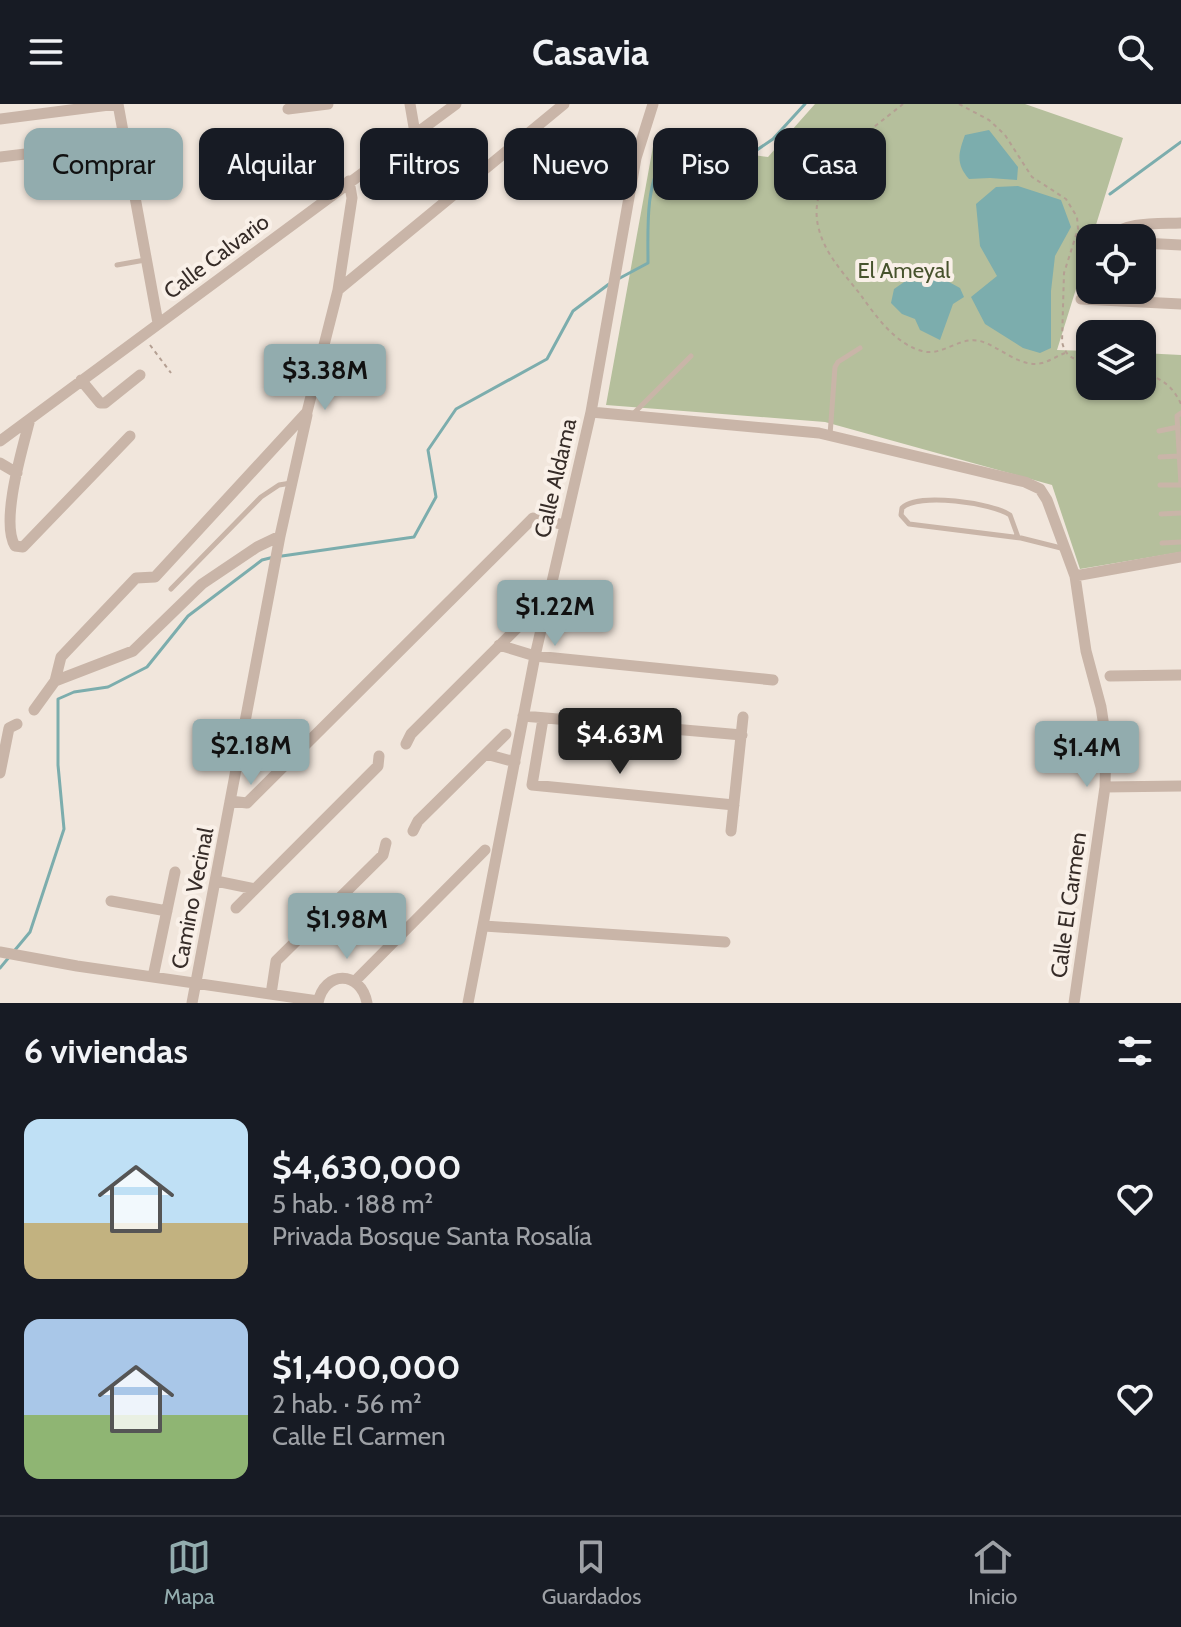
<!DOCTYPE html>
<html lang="es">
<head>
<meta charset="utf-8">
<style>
	body { margin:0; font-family:Cabin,sans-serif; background:#20242c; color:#f1f3f6; height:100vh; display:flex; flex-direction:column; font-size:30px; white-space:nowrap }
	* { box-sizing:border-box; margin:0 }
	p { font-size:26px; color:#9ea1a6 }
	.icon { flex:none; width:44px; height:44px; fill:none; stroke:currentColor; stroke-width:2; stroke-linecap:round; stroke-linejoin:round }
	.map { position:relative; height:899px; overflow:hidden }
	.details { display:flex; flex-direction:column; background:#171b24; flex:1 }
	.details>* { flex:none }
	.hud { position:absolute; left:24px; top:24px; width:1134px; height:72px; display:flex; gap:16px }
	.buttons { position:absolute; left:1076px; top:120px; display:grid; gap:16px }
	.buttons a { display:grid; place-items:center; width:80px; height:80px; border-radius:16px; background:#171b24; box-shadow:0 2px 6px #0004; font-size:40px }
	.price { position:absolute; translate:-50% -68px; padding:0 18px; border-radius:8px; background:#92acae; color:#111; font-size:26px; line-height:52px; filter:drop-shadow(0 2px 4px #0008) }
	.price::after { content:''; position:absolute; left:50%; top:48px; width:24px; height:18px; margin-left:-12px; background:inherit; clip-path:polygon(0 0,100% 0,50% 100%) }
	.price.current { background:#222; color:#fff }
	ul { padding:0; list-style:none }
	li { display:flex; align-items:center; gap:24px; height:200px; padding:0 24px }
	li span { display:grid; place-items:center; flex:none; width:224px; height:160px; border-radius:16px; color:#555 }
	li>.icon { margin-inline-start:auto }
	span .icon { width:96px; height:96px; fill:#fffc; stroke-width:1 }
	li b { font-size:34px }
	h2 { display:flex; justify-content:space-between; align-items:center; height:96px; padding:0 24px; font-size:34px }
	.chip { padding:0 28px; border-radius:16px; background:#171b24; box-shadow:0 2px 6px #0004; font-size:28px; line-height:72px }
	.chip.current { background:#92acae; color:#111 }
	header { display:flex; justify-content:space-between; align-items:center; height:104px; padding:0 24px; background:#171b24; font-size:36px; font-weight:700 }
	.tabs { display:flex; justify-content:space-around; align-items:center; height:112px; border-top:2px solid #363941; background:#171b24; font-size:22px; color:#9ea1a6 }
	.tabs a { display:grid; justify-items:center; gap:4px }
	.tabs .current { color:#92acae }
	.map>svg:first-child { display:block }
	.green { fill:#b5bf9c }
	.water { fill:#7cadad }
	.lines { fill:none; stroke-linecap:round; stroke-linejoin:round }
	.stream { stroke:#7cadad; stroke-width:3 }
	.path { stroke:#b49f92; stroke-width:2; stroke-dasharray:4 4; stroke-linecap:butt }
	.service { stroke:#c9b5a8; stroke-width:5 }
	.minor { stroke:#c9b5a8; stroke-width:11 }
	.labels { text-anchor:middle; stroke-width:8; stroke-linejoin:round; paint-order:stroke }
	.street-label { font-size:22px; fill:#362c28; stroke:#f9f0e8 }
	.park-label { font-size:22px; fill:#47532d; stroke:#f9f0e8 }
</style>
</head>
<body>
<header><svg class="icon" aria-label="menu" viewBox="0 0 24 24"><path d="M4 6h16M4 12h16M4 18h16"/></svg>Casavia<svg class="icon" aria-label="search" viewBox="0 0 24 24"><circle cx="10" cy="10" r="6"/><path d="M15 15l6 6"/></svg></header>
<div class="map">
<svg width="1181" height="899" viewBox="0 0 1181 899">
	<rect width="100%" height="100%" fill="#f1e6dc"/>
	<path class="green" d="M 815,0 L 1025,0 L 1123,34 L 1057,246 L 1090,247 L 1090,282 L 1142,282 L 1142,249 L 1181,251 L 1181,448 L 1080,465 L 1052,381 L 825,318 L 606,301 L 654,37 L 768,53 Z"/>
	<path class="water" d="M 989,26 L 1018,63 L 1017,76 L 990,74 L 969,75 C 956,60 958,50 965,31 Z
		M 1018,82 L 1061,96 L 1071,123 L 1055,152 L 1051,187 L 1051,244 L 1040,249 L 1023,244 L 985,220 L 971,193 L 997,172 L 980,142 L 976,100 L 996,83 Z
		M 938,172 L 960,184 L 964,193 L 953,200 L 940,236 L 920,226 L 915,215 L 902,210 L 891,199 L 894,185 L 907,176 L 924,179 Z"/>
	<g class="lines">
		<path class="stream" d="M 1110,90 L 1181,38
			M 620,174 L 648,159 C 648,125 645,80 665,51 L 689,48 L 739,58 L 773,35 L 805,0
			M 282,452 L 414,433 L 436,393 L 428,346 L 456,305 L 547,255 L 573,207 L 609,180
			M 15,846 L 30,828 L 64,725 L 58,661 L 58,595 L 74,588 L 108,583 L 147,563 L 188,512 L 262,456 L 274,453
			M 0,864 L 10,852"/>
		<path class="path" d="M 903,0 C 865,31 801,72 820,129 C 827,152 845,171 860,190 C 875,211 895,240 922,247 C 942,253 959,232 980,237 C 999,242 1021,265 1042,259 C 1050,257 1057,252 1065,249
			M 959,0 L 989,16 L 1005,31 L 1032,73 L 1066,95 L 1077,113 L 1078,125 L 1064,169 L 1062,238 C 1066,254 1074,256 1090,258
			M 150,241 L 171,269
			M 1142,268 C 1162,275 1172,281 1181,300"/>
		<path class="service" d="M 117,161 L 145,156
			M 1181,309 L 1177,312 L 1181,381
			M 632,311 L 691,252
			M 1159,327 L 1178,323
			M 830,331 L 835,263 L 838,258 L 860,244
			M 1160,353 L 1179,352
			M 1160,381 L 1181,381
			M 1161,410 L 1181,409
			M 1018,433 L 1010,411 C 993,399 917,388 902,404 L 901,411 L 909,420 L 1021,434 L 1065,445
			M 1162,439 L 1181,438
			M 171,485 L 261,393 L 279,381 L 291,379"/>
		<path class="minor" d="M 118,0 L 158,219
			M 410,0 L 415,29
			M 288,5 L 328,0
			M 0,15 L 117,0
			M 0,53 L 124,38
			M 1108,134 C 1125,117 1158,120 1181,119
			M 1142,139 L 1181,141
			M 338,186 L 564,0
			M 1081,195 L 1181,200
			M 81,276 L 100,299 L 105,299 L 140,271
			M 591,308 L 819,329 L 1025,378 L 1040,385 L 1047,396 L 1075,472 L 1086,547 L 1101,603 L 1106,636 L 1105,683 L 1074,899
			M 30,315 C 23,343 0,417 15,442 L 23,443 L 130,332
			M 0,337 L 456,0
			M 0,359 L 17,369
			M 1075,472 L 1181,453
			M 499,541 L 535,552 L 773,576
			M 1110,572 L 1181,571
			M 55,577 L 61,553 L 136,474 L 155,473 L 307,308 L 338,186 L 352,94 L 349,77
			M 34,606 L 55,577 L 133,547 L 202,480 L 257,443 L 280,432
			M 523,612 L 742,631
			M 543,615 L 532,681 L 734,701
			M 406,640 L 411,630 L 530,511
			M 486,650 L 515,658
			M 0,669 L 9,624 L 17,620
			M 1105,683 L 1181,682
			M 230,697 L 247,699 L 533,414 L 565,421
			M 413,727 L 418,717 L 506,630
			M 731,727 L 743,613
			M 216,777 L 255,785
			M 111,797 L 167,807
			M 236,804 L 378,662 L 379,652
			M 484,822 L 725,838
			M 0,848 L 77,862 L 318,897
			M 153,873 L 175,768
			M 355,877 L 485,746
			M 271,890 L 276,857 L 383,751 L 386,739
			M 192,899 L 280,432 L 307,311
			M 318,899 C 324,866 361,866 367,899
			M 468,899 L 535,552 L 591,308 L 636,54 L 653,0"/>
	</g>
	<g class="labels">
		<g class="street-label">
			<text transform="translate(216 152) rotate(-37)" y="8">Calle Calvario</text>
			<text transform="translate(555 374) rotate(-77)" y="8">Calle Aldama</text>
			<text transform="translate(192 794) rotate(-79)" y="8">Camino Vecinal</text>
			<text transform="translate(1068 801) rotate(-82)" y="8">Calle El Carmen</text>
		</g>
		<g class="park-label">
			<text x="904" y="174">El Ameyal</text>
		</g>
	</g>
</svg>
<div class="buttons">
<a><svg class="icon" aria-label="locate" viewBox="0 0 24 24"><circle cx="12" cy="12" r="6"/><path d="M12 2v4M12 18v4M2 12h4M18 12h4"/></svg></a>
<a><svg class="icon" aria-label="layers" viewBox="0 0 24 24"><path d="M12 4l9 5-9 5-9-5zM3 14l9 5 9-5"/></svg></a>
</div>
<b class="price" style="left:325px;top:308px">$3.38M</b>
<b class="price" style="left:555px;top:544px">$1.22M</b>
<b class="price current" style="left:620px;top:672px">$4.63M</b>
<b class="price" style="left:251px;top:683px">$2.18M</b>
<b class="price" style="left:1087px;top:685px">$1.4M</b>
<b class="price" style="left:347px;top:857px">$1.98M</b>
<div class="hud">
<a class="chip current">Comprar</a>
<a class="chip">Alquilar</a>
<a class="chip">Filtros</a>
<a class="chip">Nuevo</a>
<a class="chip">Piso</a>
<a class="chip">Casa</a>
</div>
</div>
<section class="details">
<h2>6 viviendas<svg class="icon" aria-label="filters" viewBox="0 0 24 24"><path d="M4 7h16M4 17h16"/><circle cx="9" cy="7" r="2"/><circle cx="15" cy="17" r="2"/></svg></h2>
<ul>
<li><span style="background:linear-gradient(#bfe0f5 65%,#c2b280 0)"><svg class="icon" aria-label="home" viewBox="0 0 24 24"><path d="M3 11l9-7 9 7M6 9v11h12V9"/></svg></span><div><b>$4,630,000</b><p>5 hab. · 188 m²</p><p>Privada Bosque Santa Rosalía</p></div><svg class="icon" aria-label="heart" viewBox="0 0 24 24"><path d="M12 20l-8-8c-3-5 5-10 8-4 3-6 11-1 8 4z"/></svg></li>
<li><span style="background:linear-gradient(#a9c7e8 60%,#8fb573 0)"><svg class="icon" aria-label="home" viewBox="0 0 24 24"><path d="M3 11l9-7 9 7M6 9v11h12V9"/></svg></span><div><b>$1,400,000</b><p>2 hab. · 56 m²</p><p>Calle El Carmen</p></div><svg class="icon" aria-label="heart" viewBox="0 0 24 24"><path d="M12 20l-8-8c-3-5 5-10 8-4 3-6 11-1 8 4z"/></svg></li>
</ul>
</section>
<nav class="tabs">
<a class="current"><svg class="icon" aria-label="map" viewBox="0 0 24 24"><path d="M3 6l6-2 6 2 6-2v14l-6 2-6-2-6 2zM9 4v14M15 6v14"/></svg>Mapa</a>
<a><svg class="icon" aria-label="saved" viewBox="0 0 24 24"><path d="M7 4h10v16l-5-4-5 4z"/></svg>Guardados</a>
<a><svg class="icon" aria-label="home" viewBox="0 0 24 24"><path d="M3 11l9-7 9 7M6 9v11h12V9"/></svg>Inicio</a>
</nav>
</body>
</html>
